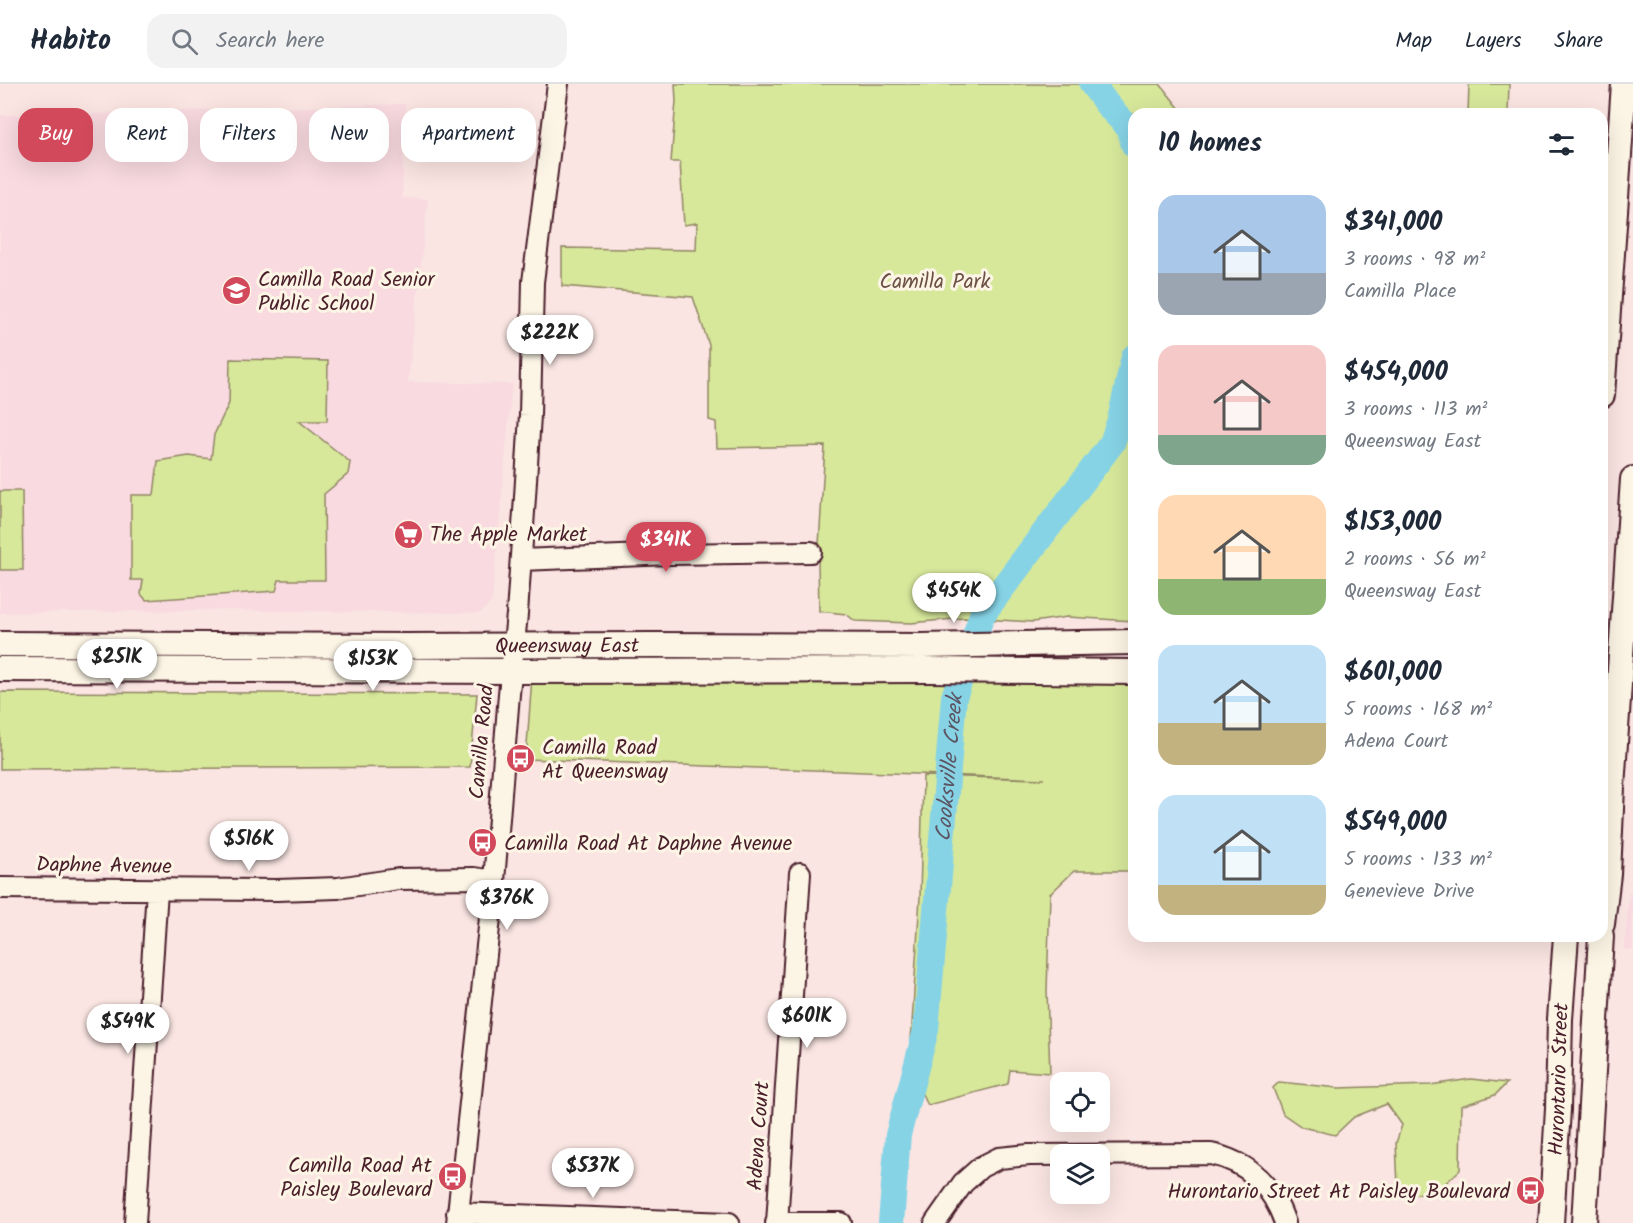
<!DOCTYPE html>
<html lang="en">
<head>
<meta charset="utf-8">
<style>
	body { margin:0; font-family:Kalam,sans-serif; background:#f2f2f3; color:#1f2937; height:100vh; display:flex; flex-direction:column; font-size:22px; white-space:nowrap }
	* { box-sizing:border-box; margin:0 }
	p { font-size:20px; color:#747a83 }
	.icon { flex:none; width:33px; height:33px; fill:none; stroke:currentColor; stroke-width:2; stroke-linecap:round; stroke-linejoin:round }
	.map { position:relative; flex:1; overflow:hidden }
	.details { position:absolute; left:1128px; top:24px; width:480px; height:834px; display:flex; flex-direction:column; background:#fff; border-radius:18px; box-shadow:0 6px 24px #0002 }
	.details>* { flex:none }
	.top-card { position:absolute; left:18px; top:24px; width:570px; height:54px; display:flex; gap:12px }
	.fabs { position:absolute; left:1050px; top:988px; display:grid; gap:12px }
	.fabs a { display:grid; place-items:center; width:60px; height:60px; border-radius:12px; background:#fff; box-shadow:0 6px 24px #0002; font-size:30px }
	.price { position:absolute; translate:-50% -51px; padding:0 14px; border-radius:21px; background:#fff; color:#222; font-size:20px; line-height:39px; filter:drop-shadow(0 2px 3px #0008) }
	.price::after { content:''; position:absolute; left:50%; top:36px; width:18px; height:14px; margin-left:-9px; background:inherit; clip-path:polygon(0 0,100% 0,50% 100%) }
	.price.active { background:#d1495b; color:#fff }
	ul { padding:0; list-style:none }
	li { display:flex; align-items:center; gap:18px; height:150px; padding:0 30px }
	li span { display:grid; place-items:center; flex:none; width:168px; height:120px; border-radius:18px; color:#555 }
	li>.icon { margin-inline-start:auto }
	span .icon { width:72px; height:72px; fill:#fffc; stroke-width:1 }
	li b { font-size:26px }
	h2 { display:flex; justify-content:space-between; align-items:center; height:72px; padding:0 30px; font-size:26px }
	.tag { padding:0 21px; border-radius:18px; background:#fff; box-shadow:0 6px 24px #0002; font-size:21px; line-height:54px }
	.tag.active { background:#d1495b; color:#fff }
	header { display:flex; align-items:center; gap:36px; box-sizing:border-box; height:84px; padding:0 30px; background:#fff; border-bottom:2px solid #e0e1e3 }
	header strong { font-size:28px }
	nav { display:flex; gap:33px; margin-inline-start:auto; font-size:21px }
	.search { width:420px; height:54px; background:#f2f2f3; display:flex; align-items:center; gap:15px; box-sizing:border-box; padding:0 21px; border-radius:18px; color:#747a83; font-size:22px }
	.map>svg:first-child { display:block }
	.built { fill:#f8dae0 }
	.green { fill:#d7e89b; stroke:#908463; stroke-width:1.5 }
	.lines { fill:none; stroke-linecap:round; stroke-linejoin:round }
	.river { stroke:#86d3e6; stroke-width:26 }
	.minor-casing { stroke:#4a1f2b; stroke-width:24 }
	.major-casing { stroke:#4a1f2b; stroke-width:28 }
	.minor { stroke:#fcf5e5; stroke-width:20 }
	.major { stroke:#fcf5e5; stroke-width:24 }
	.labels { text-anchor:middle; stroke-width:6; stroke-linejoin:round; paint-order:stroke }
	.poi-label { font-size:21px; fill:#4a1f2b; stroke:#fcf5e5; text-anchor:start }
	.park-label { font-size:21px; fill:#6d5147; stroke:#fcf5e5 }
	.street-label { font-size:21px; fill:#4a1f2b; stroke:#fcf5e5 }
	.water-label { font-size:22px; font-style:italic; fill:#5c5563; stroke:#fcf5e5 }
</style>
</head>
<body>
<header>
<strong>Habito</strong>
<div class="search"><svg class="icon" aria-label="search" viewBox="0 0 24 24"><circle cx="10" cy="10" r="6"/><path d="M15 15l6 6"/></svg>Search here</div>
<nav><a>Map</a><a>Layers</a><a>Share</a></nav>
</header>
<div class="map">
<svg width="1633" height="1139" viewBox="0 0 1633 1139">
	<rect width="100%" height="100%" fill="#fae5e2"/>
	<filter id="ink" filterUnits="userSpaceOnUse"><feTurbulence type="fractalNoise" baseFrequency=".0167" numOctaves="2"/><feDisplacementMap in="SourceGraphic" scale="12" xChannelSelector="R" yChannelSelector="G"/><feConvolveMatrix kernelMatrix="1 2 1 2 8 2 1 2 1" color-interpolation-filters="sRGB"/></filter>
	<g filter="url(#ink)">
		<path class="built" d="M 405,20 L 402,114 L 428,115 L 408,298 L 512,300 L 492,517 L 481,529 L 213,526 L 0,529 L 0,31 L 61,31 Z
			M 1629,808 L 1633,808 L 1633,866 L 1624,866 Z"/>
		<path class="green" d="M 675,0 L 1160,0 L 1184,30 L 1134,30 L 1134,537 L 1067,533 L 1033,538 L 964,534 L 911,539 L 855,537 L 846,530 L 819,527 L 818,477 L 825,362 L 717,364 L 716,338 L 709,336 L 709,261 L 693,213 L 562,202 L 562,164 L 696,166 L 697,139 L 684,141 L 680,78 L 671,78 L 676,17 Z
			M 1469,0 L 1509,0 L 1508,30 L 1468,30 Z
			M 230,275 L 328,277 L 327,337 L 299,337 L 350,378 L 348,390 L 324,410 L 325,496 L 279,496 L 276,507 L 146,516 L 141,510 L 143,496 L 131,496 L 131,411 L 154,411 L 158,377 L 189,372 L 211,375 L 214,351 L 229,319 Z
			M 0,407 L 22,407 L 23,486 L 0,486 Z
			M 532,593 L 1134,594 L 1134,787 L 1074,787 L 1050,810 L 1047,907 L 1050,989 L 1010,986 L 1008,1000 L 928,1021 L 909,987 L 920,813 L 923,692 L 1044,695 L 526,675 Z
			M 0,608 L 477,610 L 470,683 L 0,685 Z
			M 1471,995 L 1507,999 L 1495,1011 L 1461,1022 L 1460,1086 L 1440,1104 L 1414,1111 L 1398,1103 L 1396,1059 L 1402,1041 L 1387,1020 L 1354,1033 L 1335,1051 L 1302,1043 L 1283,1030 L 1273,1004 L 1279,998 L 1339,1004 L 1430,1001 Z"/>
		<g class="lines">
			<g class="river">
				<path d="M 1092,0 L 1109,23 L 1129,44 L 1134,61"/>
				<path id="s1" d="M 891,1139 L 898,1051 L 926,946 L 954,613 L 982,531 L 1112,359 L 1120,336 L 1134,273"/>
			</g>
			<defs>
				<path id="minor" d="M 521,476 L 670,470 L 811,468
					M 0,804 L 277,806 L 338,804 L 398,795 L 474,794 L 494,797
					M 457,1129 L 729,1139
					M 135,1139 L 157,806
					M 457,1139 L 494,797 L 509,610 L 517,530 L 525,413 L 530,331 L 533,198 L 558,0
					M 776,1139 L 841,1139
					M 777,1139 L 800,789
					M 935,1139 L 963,1099 L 981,1083 L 999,1074 L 1029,1071 L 1211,1070 C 1249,1078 1273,1103 1285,1139"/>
				<g id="major">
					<path d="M 1602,311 L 1624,0"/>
					<path id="s2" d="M 0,560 L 406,562 L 656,561 L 922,562 L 1134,558"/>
					<path d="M 0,585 L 512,587 L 930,586 L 1134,588"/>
					<path d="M 1602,840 L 1608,790 L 1612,703 L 1633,395"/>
					<path id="s3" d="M 1551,1139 L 1558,1025 L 1560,935 L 1566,852"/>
					<path d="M 1584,1139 L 1601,852"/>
				</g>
			</defs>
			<use href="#minor" class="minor-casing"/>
			<use href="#major" class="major-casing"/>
			<use href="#minor" class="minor"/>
			<use href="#major" class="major"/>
		</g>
	</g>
	<defs>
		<symbol id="school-disc" viewBox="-11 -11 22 22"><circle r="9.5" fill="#d1495b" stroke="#fcf5e5"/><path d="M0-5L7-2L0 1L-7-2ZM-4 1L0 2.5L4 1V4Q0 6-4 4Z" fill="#fff"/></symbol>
		<symbol id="supermarket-disc" viewBox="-11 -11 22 22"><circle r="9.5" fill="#d1495b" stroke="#fcf5e5"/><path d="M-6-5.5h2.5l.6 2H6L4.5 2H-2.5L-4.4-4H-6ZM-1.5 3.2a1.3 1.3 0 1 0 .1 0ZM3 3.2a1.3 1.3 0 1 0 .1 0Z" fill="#fff"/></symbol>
		<symbol id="bus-disc" viewBox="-11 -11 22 22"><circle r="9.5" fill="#d1495b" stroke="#fcf5e5"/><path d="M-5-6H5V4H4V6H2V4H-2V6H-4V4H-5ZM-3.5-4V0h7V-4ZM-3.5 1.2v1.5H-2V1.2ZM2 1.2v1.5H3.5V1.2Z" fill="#fff"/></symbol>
	</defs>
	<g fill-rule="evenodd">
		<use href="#school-disc" x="220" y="190" width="33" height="33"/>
		<use href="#supermarket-disc" x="392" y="434" width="33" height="33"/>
		<use href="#bus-disc" x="504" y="658" width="33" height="33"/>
		<use href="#bus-disc" x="466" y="742" width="33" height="33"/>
		<use href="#bus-disc" x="436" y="1076" width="33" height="33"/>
		<use href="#bus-disc" x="1514" y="1090" width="33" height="33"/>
	</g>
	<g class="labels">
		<g class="poi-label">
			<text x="258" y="202">Camilla Road Senior<tspan x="258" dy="24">Public School</tspan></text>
			<text x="430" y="457">The Apple Market</text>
			<text x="542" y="670">Camilla Road<tspan x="542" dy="24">At Queensway</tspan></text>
			<text x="504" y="766">Camilla Road At Daphne Avenue</text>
			<text x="432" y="1088" text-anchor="end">Camilla Road At<tspan x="432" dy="24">Paisley Boulevard</tspan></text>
			<text x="1510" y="1114" text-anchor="end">Hurontario Street At Paisley Boulevard</text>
		</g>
		<g class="park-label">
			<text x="935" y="204">Camilla Park</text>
		</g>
		<g class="street-label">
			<text dy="7" stroke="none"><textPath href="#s2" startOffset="567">Queensway East</textPath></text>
			<text transform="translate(481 658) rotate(-85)" y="7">Camilla Road</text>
			<text transform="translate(104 781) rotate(1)" y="7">Daphne Avenue</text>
			<text dy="7" stroke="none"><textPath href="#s3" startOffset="144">Hurontario Street</textPath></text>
			<text transform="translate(758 1052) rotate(-86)" y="7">Adena Court</text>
		</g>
		<g class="water-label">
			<text dy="8" stroke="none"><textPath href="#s1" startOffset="460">Cooksville Creek</textPath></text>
		</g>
	</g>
</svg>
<div class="fabs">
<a><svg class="icon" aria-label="locate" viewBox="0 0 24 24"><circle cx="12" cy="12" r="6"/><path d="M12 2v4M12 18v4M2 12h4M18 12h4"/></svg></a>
<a><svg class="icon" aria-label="layers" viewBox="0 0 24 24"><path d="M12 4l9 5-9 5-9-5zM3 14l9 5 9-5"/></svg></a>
</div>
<b class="price" style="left:550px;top:282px">$222K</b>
<b class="price active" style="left:666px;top:489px">$341K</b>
<b class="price" style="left:954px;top:540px">$454K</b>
<b class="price" style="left:117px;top:606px">$251K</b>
<b class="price" style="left:373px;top:608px">$153K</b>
<b class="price" style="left:249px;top:788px">$516K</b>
<b class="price" style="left:507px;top:847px">$376K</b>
<b class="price" style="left:807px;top:965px">$601K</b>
<b class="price" style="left:128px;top:971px">$549K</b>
<b class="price" style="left:593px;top:1115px">$537K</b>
<div class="top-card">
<a class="tag active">Buy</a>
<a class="tag">Rent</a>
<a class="tag">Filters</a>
<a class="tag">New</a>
<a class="tag">Apartment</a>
</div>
<section class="details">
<h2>10 homes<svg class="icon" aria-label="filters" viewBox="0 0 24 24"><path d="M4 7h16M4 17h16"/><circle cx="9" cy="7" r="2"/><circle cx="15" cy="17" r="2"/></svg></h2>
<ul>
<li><span style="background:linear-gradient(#a9c7e8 65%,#9aa5b1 0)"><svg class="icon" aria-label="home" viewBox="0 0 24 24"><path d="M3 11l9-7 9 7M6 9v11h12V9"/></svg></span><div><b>$341,000</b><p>3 rooms · 98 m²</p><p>Camilla Place</p></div></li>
<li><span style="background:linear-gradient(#f6c9c9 75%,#7fa58c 0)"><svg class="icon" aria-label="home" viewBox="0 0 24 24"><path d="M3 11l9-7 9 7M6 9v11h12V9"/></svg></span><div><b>$454,000</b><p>3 rooms · 113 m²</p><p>Queensway East</p></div></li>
<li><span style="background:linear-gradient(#ffd9b3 70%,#8fb573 0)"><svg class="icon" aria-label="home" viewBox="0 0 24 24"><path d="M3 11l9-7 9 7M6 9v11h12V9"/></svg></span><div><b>$153,000</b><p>2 rooms · 56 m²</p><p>Queensway East</p></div></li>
<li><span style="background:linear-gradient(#bfe0f5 65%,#c2b280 0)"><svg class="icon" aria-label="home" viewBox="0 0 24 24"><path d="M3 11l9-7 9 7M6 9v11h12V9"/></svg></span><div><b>$601,000</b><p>5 rooms · 168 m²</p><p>Adena Court</p></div></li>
<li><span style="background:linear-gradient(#bfe0f5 75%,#c2b280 0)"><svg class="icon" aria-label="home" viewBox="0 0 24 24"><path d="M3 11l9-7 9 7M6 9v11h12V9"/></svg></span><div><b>$549,000</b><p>5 rooms · 133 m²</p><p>Genevieve Drive</p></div></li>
</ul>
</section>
</div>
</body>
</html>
